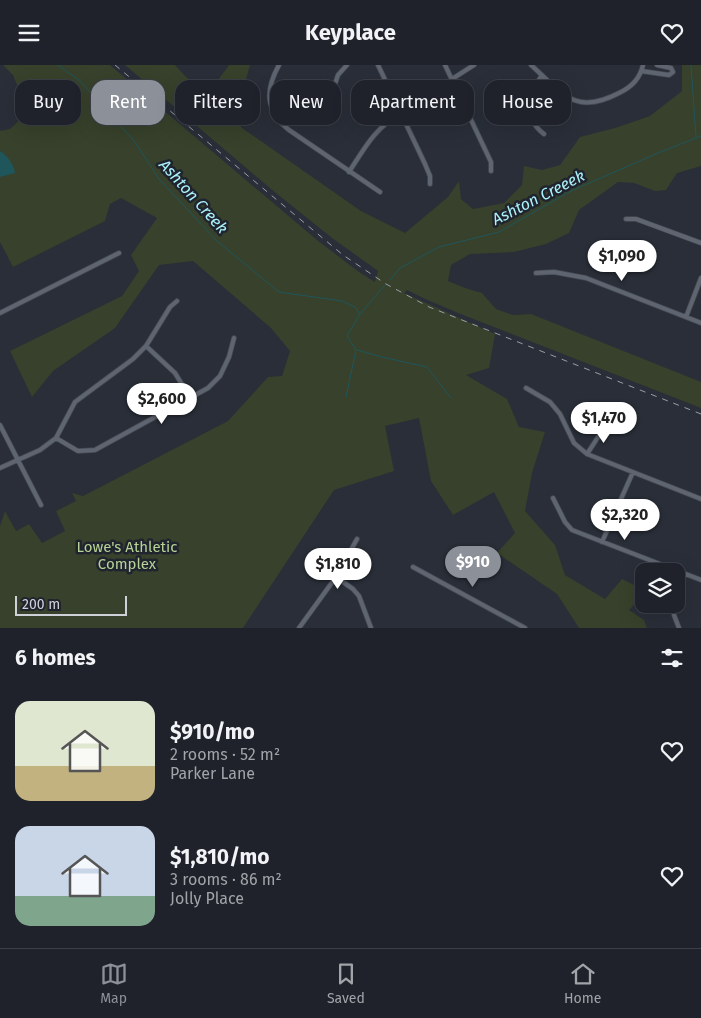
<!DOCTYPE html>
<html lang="en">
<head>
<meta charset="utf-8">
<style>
	body { margin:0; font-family:"Fira Sans",sans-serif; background:#2c2f36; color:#f1f3f6; height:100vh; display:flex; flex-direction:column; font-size:19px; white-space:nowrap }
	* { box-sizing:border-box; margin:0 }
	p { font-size:16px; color:#a1a4a8 }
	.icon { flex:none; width:28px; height:28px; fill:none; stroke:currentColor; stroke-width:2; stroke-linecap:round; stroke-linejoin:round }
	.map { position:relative; height:563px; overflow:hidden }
	.panel { display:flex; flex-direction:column; background:#1f222a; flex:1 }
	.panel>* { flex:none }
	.top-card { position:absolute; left:15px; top:15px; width:671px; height:45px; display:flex; gap:10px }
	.buttons { position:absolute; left:635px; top:498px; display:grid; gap:10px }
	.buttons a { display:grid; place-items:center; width:50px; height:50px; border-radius:10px; background:#1f222a; box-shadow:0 5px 20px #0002,0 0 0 1px #3c3f47; font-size:25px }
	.scale { position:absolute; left:15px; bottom:12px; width:112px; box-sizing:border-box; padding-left:5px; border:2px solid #ced2d8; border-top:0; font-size:14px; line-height:18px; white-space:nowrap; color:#ced2d8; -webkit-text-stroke:4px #20242e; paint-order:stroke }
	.price { position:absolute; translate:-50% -42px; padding:0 11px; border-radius:18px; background:#fff; color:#222; font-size:16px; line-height:32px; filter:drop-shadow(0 1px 2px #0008) }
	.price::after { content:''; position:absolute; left:50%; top:30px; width:15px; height:11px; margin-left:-8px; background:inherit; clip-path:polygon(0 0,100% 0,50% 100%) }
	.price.current { background:#8c9099; color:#fff }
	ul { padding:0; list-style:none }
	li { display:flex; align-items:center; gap:15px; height:125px; padding:0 15px }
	li span { display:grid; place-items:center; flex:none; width:140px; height:100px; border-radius:15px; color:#555 }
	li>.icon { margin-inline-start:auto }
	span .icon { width:60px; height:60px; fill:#fffc; stroke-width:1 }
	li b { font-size:21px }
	h2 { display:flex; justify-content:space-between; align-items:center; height:60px; padding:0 15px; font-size:21px }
	.chip { padding:0 18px; border-radius:15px; background:#1f222a; box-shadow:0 5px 20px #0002,0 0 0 1px #3c3f47; font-size:18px; line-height:45px }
	.chip.current { background:#8c9099; color:#fff }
	header { display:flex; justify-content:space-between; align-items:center; height:65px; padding:0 15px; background:#1f222a; font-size:22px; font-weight:700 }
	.tabs { display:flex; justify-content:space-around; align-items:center; height:70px; border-top:1px solid #3c3f47; background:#1f222a; font-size:14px; color:#a1a4a8 }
	.tabs a { display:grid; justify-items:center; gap:2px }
	.tabs .current { color:#8c9099 }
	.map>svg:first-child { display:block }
	.green { fill:#37412b }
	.water { fill:#1f565c }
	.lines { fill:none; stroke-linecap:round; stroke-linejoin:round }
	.stream { stroke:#1f565c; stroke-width:1 }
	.street-casing { stroke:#474b53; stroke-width:5.5 }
	.street { stroke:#5f6570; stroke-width:4 }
	.rail { stroke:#9a9ea6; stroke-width:1; stroke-dasharray:6 6; stroke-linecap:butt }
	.labels { text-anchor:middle; stroke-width:5; stroke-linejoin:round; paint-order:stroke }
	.park-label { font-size:15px; fill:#b6d294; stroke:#20242e }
	.water-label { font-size:16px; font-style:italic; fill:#acf2fa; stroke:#20242e }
</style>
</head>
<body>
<header><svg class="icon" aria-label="menu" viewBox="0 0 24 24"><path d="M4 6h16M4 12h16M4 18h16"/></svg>Keyplace<svg class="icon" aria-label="heart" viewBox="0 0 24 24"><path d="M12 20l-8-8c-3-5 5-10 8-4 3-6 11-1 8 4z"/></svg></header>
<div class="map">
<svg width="701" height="563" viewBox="0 0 701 563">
	<rect width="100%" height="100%" fill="#292e38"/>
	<path class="green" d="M 3,0 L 110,0 L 317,175 L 359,207 L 375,217 L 378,206 L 332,173 L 271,124 L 125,0 L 175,0 L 186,12 L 210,26 L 229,0 L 250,0 L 245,18 L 233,41 L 233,51 L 242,63 L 361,146 L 405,168 L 448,132 L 459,116 L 461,134 L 473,144 L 504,138 L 522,120 L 524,101 L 542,105 L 560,100 L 580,72 L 615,63 L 650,51 L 682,26 L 682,0 L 701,0 L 701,101 L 677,108 L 666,125 L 655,126 L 634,118 L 618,117 L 579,145 L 569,168 L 546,179 L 514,187 L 470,189 L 451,200 L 448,216 L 465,223 L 482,228 L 496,244 L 513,250 L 531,249 L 701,317 L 701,343 L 458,248 L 423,233 L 407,225 L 404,228 L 495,269 L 489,303 L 466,310 L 507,334 L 519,362 L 545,367 L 532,408 L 525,446 L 555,480 L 565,510 L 605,534 L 622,514 L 644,525 L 644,529 L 629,545 L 644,555 L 647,563 L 579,563 L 557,529 L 497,488 L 515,468 L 494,427 L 453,450 L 431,416 L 419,353 L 385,361 L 394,406 L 334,425 L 243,563 L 0,563 L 0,461 L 5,446 L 16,466 L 29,459 L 42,478 L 65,466 L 56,446 L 76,436 L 72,428 L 83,431 L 228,356 L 268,312 L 282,311 L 290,286 L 271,263 L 193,196 L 159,200 L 115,263 L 53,306 L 32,332 L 10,286 L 122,231 L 139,206 L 131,190 L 157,153 L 121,133 L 110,139 L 105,156 L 13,202 L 0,177 L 0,66 L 10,64 L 28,47 L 13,10 Z"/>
	<path class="water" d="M 0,86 C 7,90 14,100 15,108 L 0,112 Z"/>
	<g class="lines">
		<path class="stream" d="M 58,0 L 80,16 L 135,77 L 159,114 L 217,176 L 279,227 L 342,236 L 355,242 L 360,249
			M 691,0 L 696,72
			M 390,215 L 400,203 L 439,182 L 499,167 L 571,126 L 658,88 L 701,71
			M 357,285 L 382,292 L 427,302 L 451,333
			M 346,332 L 356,285 L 347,271 L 360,249 L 386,219"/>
		<defs>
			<path id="street" d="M 279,0 C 265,25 265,46 289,65 L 380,127
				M 378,0 L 425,99 L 430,111 L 430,119
				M 445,0 L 491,97 L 491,106
				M 531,0 C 563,29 575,51 619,28 C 632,22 640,14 643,0
				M 641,6 L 669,10 L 673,7 L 671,3 L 657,0
				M 542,10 C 529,28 523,54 544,69
				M 452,14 L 474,0
				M 333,25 L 338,10 L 347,0
				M 349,107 C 364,84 376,61 401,49
				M 626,154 L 636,154 L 701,178
				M 536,208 L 554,207 L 586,213 L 701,258
				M 0,248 L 119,188
				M 686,252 L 701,213
				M 146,281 L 175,308 L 191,334
				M 526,323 L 550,337 L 560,349 L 574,378 L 587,389 L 701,434
				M 0,360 L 41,440
				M 56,373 L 78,386 L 95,385 L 208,323 L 220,311 L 229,292 L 234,273
				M 587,389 L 606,360
				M 0,403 L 40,385 L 56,373 L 75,337 L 133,294 L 146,281 L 170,242 L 177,236
				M 553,433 L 565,457 L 572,465 L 701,515
				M 602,477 L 633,407
				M 413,502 L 525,563
				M 336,512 L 353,524 L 359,531 L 371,563
				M 676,530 L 685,509
				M 674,539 L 674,550 L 679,563
				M 299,563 L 336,512 L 357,474"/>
		</defs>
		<use href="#street" class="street-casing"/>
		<use href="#street" class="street"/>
		<path class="rail" d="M 115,0 L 343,190 L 386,219 L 429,242 L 701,349"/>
	</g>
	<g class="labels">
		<g class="park-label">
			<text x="127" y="487">Lowe's Athletic<tspan x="127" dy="17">Complex</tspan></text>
		</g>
		<g class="water-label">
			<text transform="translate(194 131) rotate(48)" y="6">Ashton Creek</text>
			<text transform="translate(538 132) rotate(-27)" y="6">Ashton Creeek</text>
		</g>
	</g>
</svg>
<div class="buttons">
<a><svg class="icon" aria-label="layers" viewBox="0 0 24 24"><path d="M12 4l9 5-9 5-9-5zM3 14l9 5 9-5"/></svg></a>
</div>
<div class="scale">200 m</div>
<b class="price" style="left:622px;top:217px">$1,090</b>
<b class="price" style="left:162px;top:360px">$2,600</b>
<b class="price" style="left:604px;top:379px">$1,470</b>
<b class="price" style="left:625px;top:476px">$2,320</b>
<b class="price current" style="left:473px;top:523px">$910</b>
<b class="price" style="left:338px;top:525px">$1,810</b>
<div class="top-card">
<a class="chip">Buy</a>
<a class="chip current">Rent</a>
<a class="chip">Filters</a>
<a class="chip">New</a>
<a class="chip">Apartment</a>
<a class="chip">House</a>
</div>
</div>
<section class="panel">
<h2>6 homes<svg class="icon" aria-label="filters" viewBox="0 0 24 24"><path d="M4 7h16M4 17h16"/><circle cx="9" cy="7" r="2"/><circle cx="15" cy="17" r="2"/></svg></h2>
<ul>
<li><span style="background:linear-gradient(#dfe7d0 65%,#c2b280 0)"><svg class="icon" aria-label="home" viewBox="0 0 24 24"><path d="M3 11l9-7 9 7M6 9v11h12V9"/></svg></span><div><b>$910/mo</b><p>2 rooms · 52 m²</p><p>Parker Lane</p></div><svg class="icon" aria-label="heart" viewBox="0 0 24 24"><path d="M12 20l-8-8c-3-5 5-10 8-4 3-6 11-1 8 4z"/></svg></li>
<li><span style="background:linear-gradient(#c9d6e8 70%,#7fa58c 0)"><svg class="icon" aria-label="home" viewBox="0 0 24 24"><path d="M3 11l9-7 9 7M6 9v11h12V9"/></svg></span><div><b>$1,810/mo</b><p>3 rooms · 86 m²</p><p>Jolly Place</p></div><svg class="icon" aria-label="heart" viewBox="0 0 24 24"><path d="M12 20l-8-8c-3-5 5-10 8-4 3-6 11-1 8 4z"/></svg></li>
</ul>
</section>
<nav class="tabs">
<a class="current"><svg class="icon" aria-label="map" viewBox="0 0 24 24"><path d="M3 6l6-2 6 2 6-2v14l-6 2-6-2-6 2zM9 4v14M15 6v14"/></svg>Map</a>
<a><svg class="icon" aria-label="saved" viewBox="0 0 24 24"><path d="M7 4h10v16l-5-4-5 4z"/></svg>Saved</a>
<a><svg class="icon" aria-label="home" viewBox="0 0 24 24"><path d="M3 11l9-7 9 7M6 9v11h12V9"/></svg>Home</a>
</nav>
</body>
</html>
